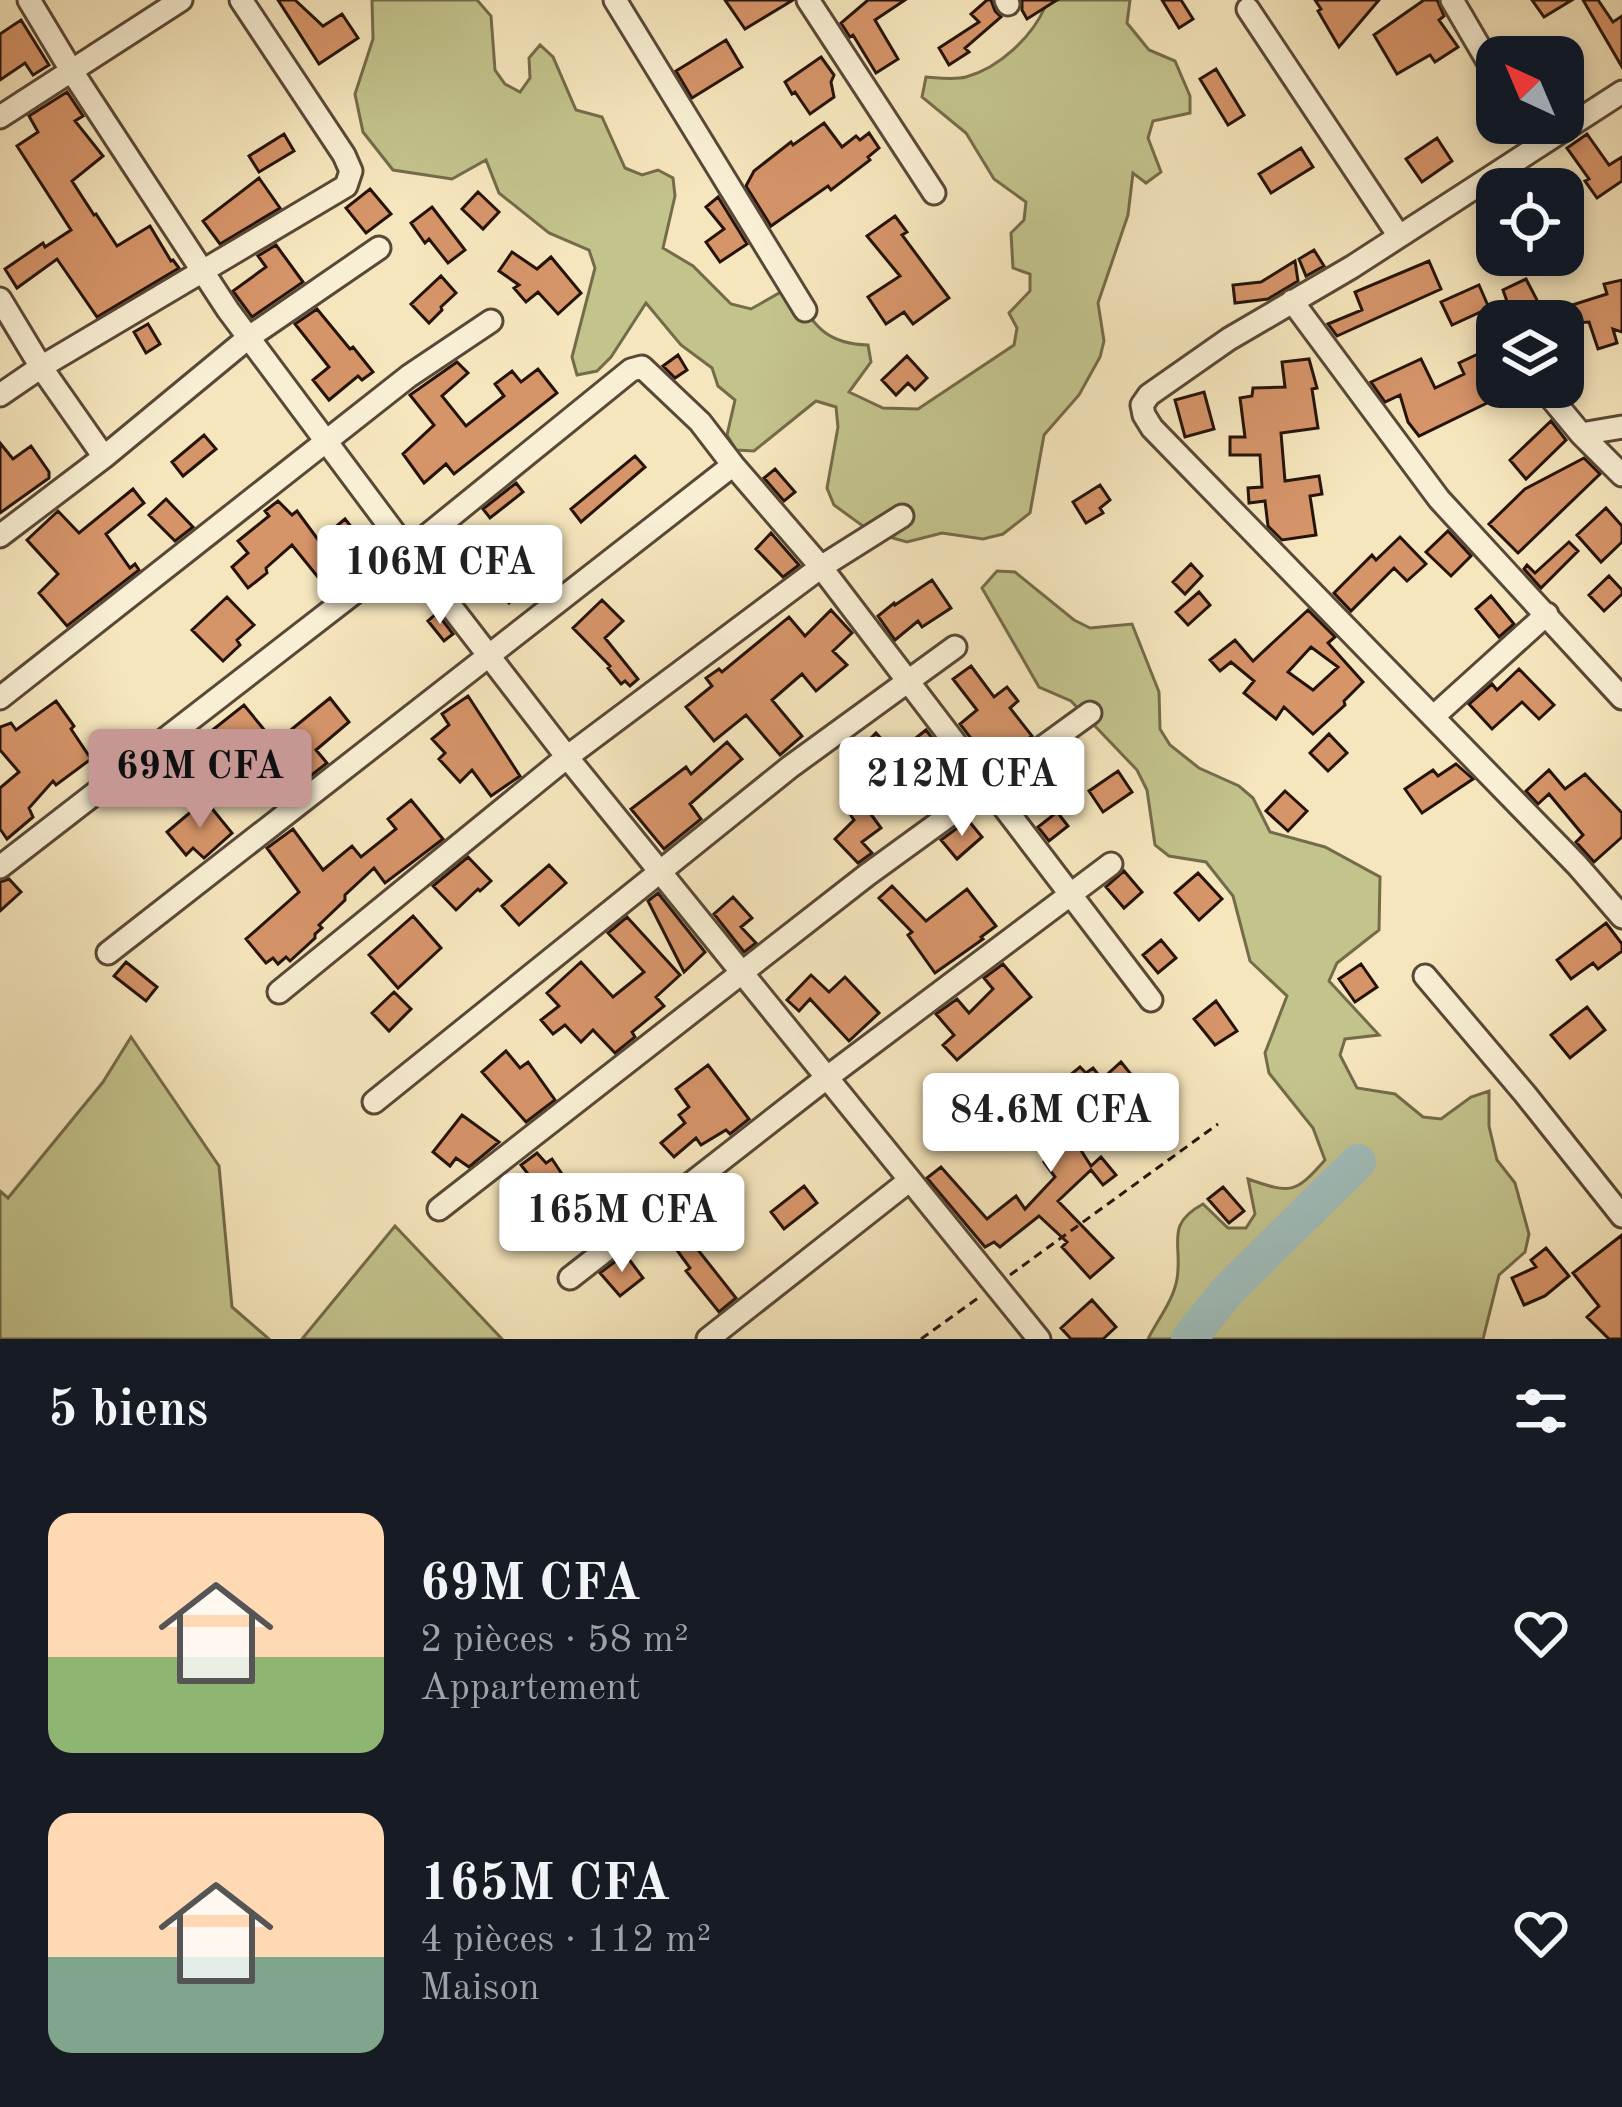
<!DOCTYPE html>
<html lang="fr">
<head>
<meta charset="utf-8">
<style>
	body { margin:0; font-family:"Old Standard TT",serif; background:#242831; color:#f1f3f6; height:100vh; display:flex; flex-direction:column; font-size:45px; white-space:nowrap }
	* { box-sizing:border-box; margin:0 }
	p { font-size:39px; color:#9ea1a6 }
	.icon { flex:none; width:66px; height:66px; fill:none; stroke:currentColor; stroke-width:2; stroke-linecap:round; stroke-linejoin:round }
	.map { position:relative; height:1339px; overflow:hidden }
	.sheet { display:flex; flex-direction:column; background:#171b24; flex:1 }
	.sheet>* { flex:none }
	.needle { width:78px; rotate:316deg }
	.buttons { position:absolute; left:1476px; top:36px; display:grid; gap:24px }
	.buttons a { display:grid; place-items:center; width:108px; height:108px; border-radius:24px; background:#171b24; box-shadow:0 6px 18px #0003; font-size:60px }
	.price { position:absolute; translate:-50% -102px; padding:0 27px; border-radius:12px; background:#fff; color:#222; font-size:39px; line-height:78px; filter:drop-shadow(0 3px 6px #0008) }
	.price::after { content:''; position:absolute; left:50%; top:72px; width:36px; height:27px; margin-left:-18px; background:inherit; clip-path:polygon(0 0,100% 0,50% 100%) }
	.price.active { background:#c59692; color:#111 }
	ul { padding:0; list-style:none }
	li { display:flex; align-items:center; gap:36px; height:300px; padding:0 48px }
	li span { display:grid; place-items:center; flex:none; width:336px; height:240px; border-radius:24px; color:#555 }
	li>.icon { margin-inline-start:auto }
	span .icon { width:144px; height:144px; fill:#fffc; stroke-width:1 }
	li b { font-size:51px }
	h2 { display:flex; justify-content:space-between; align-items:center; height:144px; padding:0 48px; font-size:51px }
	.map>svg:first-child { display:block }
	.green { fill:#c3c38c; stroke:#746b4b; stroke-width:3 }
	.lines { fill:none; stroke-linecap:round; stroke-linejoin:round }
	.river { stroke:#a0bdba; stroke-width:36 }
	.building { fill:#d69469; stroke:#25130a; stroke-width:3; fill-rule:evenodd }
	.minor-casing { stroke:#594837; stroke-width:27 }
	.path { stroke:#25130a; stroke-width:3; stroke-dasharray:9 6; stroke-linecap:butt }
	.minor { stroke:#f9efd4; stroke-width:21 }
</style>
</head>
<body>
<div class="map">
<svg width="1622" height="1339" viewBox="0 0 1622 1339">
	<rect width="100%" height="100%" fill="#f6e6bd"/>
	<filter id="stains"><feTurbulence type="fractalNoise" baseFrequency=".00167" numOctaves="4"/><feColorMatrix values="0 0 0 0 .2 0 0 0 0 .09 0 0 0 0 .02 0 0 0 .5 -.17"/></filter>
	<radialGradient id="worn" r=".72"><stop offset=".6" stop-color="#630" stop-opacity="0"/><stop offset="1" stop-color="#630" stop-opacity=".3"/></radialGradient>
	<path class="green" d="M 372,0 L 477,0 L 491,16 L 495,70 L 505,84 L 520,92 L 530,78 L 529,58 L 540,45 L 553,57 L 576,110 L 602,117 L 625,168 L 642,175 L 658,170 L 673,178 L 675,196 L 663,248 L 693,266 L 731,304 L 751,309 L 781,292 L 797,297 C 815,328 829,344 868,345 L 871,362 L 849,392 L 883,408 L 918,409 L 1014,345 L 1017,328 L 1009,313 L 1030,291 L 1030,274 L 1013,268 L 1011,233 L 1024,220 L 1026,202 L 994,179 L 966,133 L 922,97 L 926,77 C 939,78 954,80 966,77 C 999,68 1032,37 1045,7 L 1042,0 L 1130,0 L 1127,23 L 1149,50 L 1175,61 L 1190,96 L 1190,113 L 1153,121 L 1148,138 L 1161,172 L 1146,183 L 1133,173 L 1128,215 L 1098,303 L 1104,341 L 1100,357 L 1079,395 L 1044,435 L 1030,513 L 1003,534 L 983,539 L 942,533 L 907,542 L 871,532 L 834,505 L 827,488 L 838,427 L 836,407 L 816,401 L 754,451 L 736,450 L 727,435 L 735,400 L 718,386 L 712,368 L 681,345 L 646,303 L 611,357 L 597,371 L 577,375 L 572,357 L 595,268 L 589,250 L 549,233 L 499,193 L 486,160 L 452,179 L 393,170 L 363,132 L 355,94 L 373,39 Z
		M 997,571 L 1015,572 L 1074,620 L 1090,628 L 1132,624 L 1159,692 L 1160,729 L 1170,745 L 1199,768 L 1239,786 L 1253,798 L 1270,832 L 1325,847 L 1380,877 L 1379,930 L 1337,963 L 1329,981 L 1379,1035 L 1345,1039 L 1340,1055 L 1357,1088 L 1395,1094 L 1423,1117 L 1441,1119 L 1471,1097 L 1489,1091 L 1489,1126 L 1497,1160 L 1515,1183 L 1529,1234 L 1525,1252 L 1499,1275 L 1483,1339 L 1148,1339 C 1157,1321 1174,1299 1177,1279 C 1183,1244 1164,1225 1203,1204 L 1228,1228 L 1246,1228 L 1255,1214 L 1248,1179 C 1291,1194 1295,1194 1325,1160 L 1313,1128 L 1269,1073 L 1265,1053 L 1287,996 L 1250,961 L 1233,896 L 1206,862 L 1169,856 L 1155,845 L 1147,790 L 1137,770 L 1071,701 L 1039,687 L 982,588 Z
		M 131,1037 L 219,1166 L 232,1307 L 269,1339 L 0,1339 L 0,1191 L 8,1198 L 103,1082 Z
		M 395,1226 L 502,1339 L 302,1339 Z"/>
	<g class="lines">
		<path class="river" d="M 1189,1339 L 1228,1290 L 1358,1162"/>
	</g>
	<path class="building" d="M 278,0 L 295,0 L 323,26 L 342,14 L 358,38 L 319,64 Z
		M 725,0 L 793,0 L 745,29 Z
		M 868,0 L 905,0 L 875,20 L 898,59 L 876,73 L 853,35 L 850,37 L 841,23 Z
		M 987,0 L 991,0 L 995,11 L 1001,17 L 965,48 L 969,52 L 949,65 L 939,48 L 979,22 L 971,14 Z
		M 1022,0 L 1057,0 L 1027,19 L 1022,10 Z
		M 1162,0 L 1181,0 L 1193,19 L 1179,28 Z
		M 1315,0 L 1379,0 L 1339,47 L 1318,11 L 1321,9 Z
		M 1424,0 L 1437,0 L 1444,16 L 1439,20 L 1458,47 L 1435,62 L 1430,55 L 1397,74 L 1374,35 Z
		M 1532,0 L 1572,0 L 1544,17 Z
		M 1583,0 L 1598,0 L 1613,22 L 1622,16 L 1622,67 Z
		M 21,20 L 49,65 L 33,75 L 25,63 L 0,80 L 0,34 Z
		M 726,40 L 742,67 L 692,98 L 676,71 Z
		M 821,57 L 834,75 L 831,82 L 834,97 L 810,114 L 795,92 L 792,94 L 785,82 Z
		M 1216,69 L 1244,115 L 1228,125 L 1200,79 Z
		M 67,92 L 83,116 L 75,121 L 103,156 L 72,181 L 94,215 L 96,214 L 117,246 L 150,226 L 171,261 L 173,260 L 179,268 L 97,317 L 57,259 L 17,288 L 5,269 L 43,243 L 45,247 L 71,230 L 17,146 L 38,132 L 29,116 Z
		M 824,123 L 842,147 L 856,136 L 860,140 L 869,133 L 879,148 L 868,157 L 870,160 L 831,190 L 828,186 L 771,226 L 746,186 L 754,171 L 791,142 L 793,145 Z
		M 284,134 L 294,151 L 259,172 L 249,156 Z
		M 1587,134 L 1609,165 L 1622,157 L 1622,181 L 1597,198 L 1585,181 L 1589,179 L 1567,148 Z
		M 1437,138 L 1452,161 L 1422,182 L 1406,159 Z
		M 1301,148 L 1313,167 L 1271,193 L 1259,174 Z
		M 259,178 L 280,208 L 220,244 L 203,221 Z
		M 370,189 L 391,214 L 366,233 L 346,208 Z
		M 478,192 L 499,212 L 483,229 L 462,209 Z
		M 718,197 L 747,244 L 720,262 L 706,242 L 724,229 L 706,207 Z
		M 432,207 L 465,250 L 448,263 L 429,239 L 425,243 L 411,223 Z
		M 895,216 L 907,232 L 902,235 L 949,298 L 913,324 L 904,312 L 886,324 L 868,297 L 900,276 L 867,236 Z
		M 276,245 L 303,282 L 252,317 L 233,291 L 266,267 L 258,256 Z
		M 1314,250 L 1324,266 L 1306,276 L 1299,259 Z
		M 512,252 L 537,269 L 551,257 L 581,293 L 558,314 L 538,292 L 526,302 L 514,288 L 519,285 L 499,271 Z
		M 1295,261 L 1298,281 L 1268,299 L 1235,303 L 1233,285 L 1261,282 Z
		M 1429,261 L 1441,289 L 1337,336 L 1328,324 L 1362,310 L 1355,292 Z
		M 441,276 L 456,293 L 441,307 L 442,310 L 429,323 L 411,304 Z
		M 1526,279 L 1537,300 L 1511,313 L 1503,290 Z
		M 1622,280 L 1622,332 L 1613,329 L 1617,343 L 1598,349 L 1589,322 L 1574,323 L 1569,306 L 1607,294 L 1604,284 Z
		M 1479,285 L 1489,308 L 1452,325 L 1441,302 Z
		M 317,309 L 350,349 L 353,347 L 373,372 L 362,380 L 358,376 L 329,400 L 313,380 L 329,367 L 295,324 Z
		M 148,324 L 160,344 L 146,353 L 134,332 Z
		M 1497,345 L 1497,387 L 1520,387 L 1419,436 L 1408,422 L 1400,395 L 1385,402 L 1371,382 L 1421,359 L 1435,388 L 1464,374 L 1459,363 Z
		M 678,355 L 687,370 L 675,378 L 663,366 Z
		M 907,356 L 927,378 L 915,390 L 908,383 L 896,395 L 882,380 Z
		M 1309,359 L 1317,388 L 1312,389 L 1318,428 L 1281,433 L 1285,481 L 1319,476 L 1322,494 L 1310,496 L 1316,535 L 1282,540 L 1268,526 L 1265,501 L 1249,503 L 1248,488 L 1262,487 L 1260,455 L 1230,455 L 1230,437 L 1245,437 L 1240,398 L 1252,396 L 1253,388 L 1285,387 L 1282,362 Z
		M 457,362 L 468,373 L 442,396 L 466,426 L 504,396 L 495,384 L 512,371 L 521,382 L 538,369 L 557,393 L 454,474 L 446,464 L 424,483 L 403,454 L 434,425 L 410,395 Z
		M 1204,392 L 1214,429 L 1185,437 L 1175,400 Z
		M 1551,421 L 1566,440 L 1526,479 L 1510,460 Z
		M 204,435 L 216,449 L 183,476 L 172,462 Z
		M 0,443 L 13,459 L 31,446 L 49,472 L 49,478 L 0,513 Z
		M 635,456 L 645,467 L 581,522 L 571,509 Z
		M 1584,458 L 1600,474 L 1518,553 L 1489,524 L 1525,489 Z
		M 775,469 L 795,492 L 784,501 L 764,478 Z
		M 516,483 L 523,492 L 490,518 L 483,509 Z
		M 1100,485 L 1110,500 L 1100,508 L 1103,513 L 1086,523 L 1073,502 Z
		M 133,489 L 144,503 L 106,534 L 130,568 L 135,564 L 139,570 L 67,626 L 39,593 L 58,574 L 27,540 L 58,511 L 79,533 Z
		M 166,499 L 193,527 L 175,541 L 149,515 Z
		M 278,501 L 292,515 L 297,511 L 319,541 L 345,519 L 357,534 L 332,556 L 350,577 L 330,592 L 292,545 L 266,568 L 267,573 L 248,588 L 232,567 L 248,553 L 238,541 L 269,516 L 265,511 Z
		M 1606,508 L 1622,526 L 1622,542 L 1601,562 L 1577,535 Z
		M 470,528 L 502,565 L 514,556 L 535,583 L 509,603 L 485,572 L 466,588 L 439,556 Z
		M 1448,531 L 1471,556 L 1451,576 L 1426,552 Z
		M 771,533 L 799,565 L 783,577 L 756,549 Z
		M 1400,537 L 1426,564 L 1407,581 L 1394,568 L 1351,611 L 1334,593 L 1372,555 L 1376,560 Z
		M 1569,542 L 1578,551 L 1541,588 L 1524,569 L 1527,565 L 1535,573 Z
		M 1191,564 L 1202,576 L 1185,594 L 1173,582 Z
		M 1609,576 L 1622,590 L 1622,594 L 1604,611 L 1589,595 Z
		M 932,580 L 951,608 L 922,627 L 918,621 L 895,640 L 878,616 L 894,603 L 895,605 Z
		M 1199,592 L 1210,605 L 1188,625 L 1176,612 Z
		M 1491,596 L 1514,624 L 1499,637 L 1476,609 Z
		M 227,597 L 254,625 L 237,640 L 240,645 L 223,661 L 192,630 Z
		M 602,600 L 623,621 L 605,638 L 638,679 L 630,686 L 625,681 L 621,684 L 608,668 L 610,666 L 573,628 Z
		M 831,610 L 852,633 L 833,651 L 847,665 L 816,691 L 802,674 L 772,700 L 802,736 L 780,755 L 746,715 L 714,741 L 686,707 L 712,686 L 706,678 L 719,669 L 722,672 L 789,617 L 805,636 Z
		M 1308,610 L 1335,637 L 1328,643 L 1363,682 L 1344,701 L 1345,705 L 1313,734 L 1284,707 L 1276,719 L 1244,693 L 1254,681 L 1231,662 L 1220,671 L 1210,660 L 1235,640 L 1253,661 ZM 1311,647 L 1338,667 L 1313,690 L 1288,672 Z
		M 437,613 L 453,634 L 444,641 L 428,621 Z
		M 971,666 L 994,697 L 1007,687 L 1018,701 L 1010,708 L 1032,736 L 992,766 L 960,724 L 977,710 L 953,679 Z
		M 1519,669 L 1554,705 L 1539,719 L 1522,702 L 1492,729 L 1469,704 L 1492,684 L 1497,690 Z
		M 468,696 L 520,776 L 491,796 L 472,770 L 460,782 L 439,759 L 445,753 L 432,739 L 449,725 L 442,714 Z
		M 330,698 L 349,722 L 316,750 L 327,763 L 304,781 L 295,770 L 275,787 L 262,787 L 241,764 L 218,783 L 184,743 L 195,735 L 200,740 L 244,705 L 275,743 Z
		M 56,701 L 74,726 L 71,729 L 91,759 L 56,785 L 53,781 L 29,808 L 33,817 L 7,839 L 0,829 L 0,788 L 19,772 L 0,750 L 0,727 L 11,723 L 16,730 Z
		M 926,730 L 948,759 L 921,782 L 897,753 Z
		M 876,733 L 900,759 L 882,776 L 859,750 Z
		M 1329,734 L 1347,753 L 1328,771 L 1310,753 Z
		M 727,742 L 742,759 L 690,804 L 701,819 L 664,849 L 631,809 L 686,767 L 691,774 Z
		M 1456,764 L 1473,779 L 1422,813 L 1405,789 L 1433,770 L 1438,776 Z
		M 1549,770 L 1565,789 L 1585,774 L 1622,813 L 1622,837 L 1594,862 L 1576,842 L 1583,835 L 1549,794 L 1538,804 L 1526,791 Z
		M 1118,771 L 1132,792 L 1103,812 L 1089,791 Z
		M 1285,791 L 1307,811 L 1288,831 L 1266,811 Z
		M 859,798 L 881,828 L 862,842 L 872,853 L 858,863 L 835,839 L 854,820 L 846,808 Z
		M 205,800 L 232,833 L 204,858 L 193,848 L 186,855 L 167,832 Z
		M 411,800 L 443,839 L 385,883 L 374,868 L 345,895 L 345,900 L 319,925 L 322,928 L 315,934 L 315,938 L 290,961 L 286,957 L 278,964 L 273,958 L 266,963 L 246,939 L 299,892 L 267,848 L 293,829 L 323,870 L 352,846 L 361,857 L 396,829 L 388,819 Z
		M 1057,812 L 1068,826 L 1049,841 L 1038,827 Z
		M 968,820 L 982,837 L 957,859 L 941,840 Z
		M 468,857 L 491,881 L 480,891 L 478,889 L 456,910 L 433,886 Z
		M 549,865 L 566,883 L 519,925 L 502,906 Z
		M 1124,871 L 1142,892 L 1124,908 L 1106,887 Z
		M 1198,873 L 1222,899 L 1199,920 L 1175,893 Z
		M 9,879 L 21,892 L 0,911 L 0,882 Z
		M 892,886 L 926,921 L 967,889 L 996,926 L 981,937 L 983,939 L 935,973 L 908,935 L 912,932 L 879,898 Z
		M 658,893 L 705,952 L 684,972 L 648,901 Z
		M 733,897 L 752,918 L 741,927 L 756,943 L 744,952 L 714,914 Z
		M 413,916 L 441,948 L 398,988 L 369,955 Z
		M 627,917 L 680,975 L 656,997 L 664,1006 L 632,1032 L 635,1037 L 615,1053 L 593,1030 L 581,1042 L 565,1025 L 553,1034 L 541,1020 L 559,1006 L 547,993 L 581,962 L 613,997 L 644,972 L 608,933 Z
		M 1606,923 L 1622,944 L 1622,951 L 1598,969 L 1593,963 L 1571,979 L 1557,960 Z
		M 1161,940 L 1176,958 L 1158,973 L 1143,955 Z
		M 126,962 L 157,987 L 146,1001 L 114,976 Z
		M 1003,964 L 1031,997 L 957,1060 L 943,1045 L 954,1035 L 936,1014 L 957,999 L 969,1013 L 993,989 L 984,978 Z
		M 1361,964 L 1377,987 L 1355,1002 L 1339,979 Z
		M 811,975 L 829,992 L 845,977 L 879,1013 L 849,1041 L 810,999 L 799,1011 L 787,1000 Z
		M 394,992 L 411,1009 L 389,1031 L 372,1013 Z
		M 1216,1001 L 1237,1031 L 1215,1045 L 1194,1019 Z
		M 1587,1007 L 1605,1030 L 1570,1058 L 1551,1035 Z
		M 506,1051 L 520,1068 L 528,1062 L 555,1100 L 526,1122 L 482,1072 Z
		M 1121,1062 L 1134,1078 L 1068,1130 L 1091,1166 L 1101,1157 L 1116,1175 L 1103,1185 L 1091,1170 L 1058,1201 L 1113,1258 L 1090,1278 L 1062,1247 L 1067,1242 L 1039,1216 L 1000,1247 L 994,1242 L 985,1247 L 927,1178 L 941,1167 L 987,1219 L 1016,1196 L 1025,1209 L 1055,1177 L 1044,1162 L 1049,1158 L 1033,1139 L 1059,1117 L 1047,1102 L 1064,1090 L 1060,1083 L 1080,1067 L 1086,1073 L 1093,1068 L 1102,1079 Z
		M 708,1065 L 749,1119 L 730,1134 L 726,1130 L 701,1145 L 696,1138 L 674,1157 L 661,1143 L 685,1123 L 679,1115 L 689,1107 L 676,1089 Z
		M 462,1115 L 499,1142 L 469,1167 L 456,1158 L 450,1166 L 433,1152 Z
		M 537,1153 L 546,1163 L 552,1159 L 576,1195 L 586,1187 L 608,1217 L 581,1237 L 570,1222 L 545,1240 L 536,1227 L 557,1211 L 521,1165 Z
		M 804,1186 L 817,1203 L 784,1229 L 771,1212 Z
		M 1223,1187 L 1244,1211 L 1229,1223 L 1208,1199 Z
		M 672,1217 L 736,1298 L 719,1312 L 686,1271 L 690,1268 L 660,1227 Z
		M 1622,1235 L 1622,1339 L 1609,1339 L 1587,1317 L 1599,1306 L 1573,1273 Z
		M 1546,1248 L 1569,1276 L 1545,1296 L 1524,1305 L 1512,1278 L 1536,1267 L 1531,1260 Z
		M 625,1254 L 643,1278 L 620,1296 L 600,1273 Z
		M 1092,1300 L 1116,1327 L 1103,1339 L 1071,1339 L 1061,1328 Z"/>
	<g class="lines">
		<defs>
			<path id="minor" d="M 29,0 L 71,70 L 228,310 L 408,551 L 567,757 L 1039,1339
				M 615,0 L 805,310
				M 808,0 L 934,193
				M 1006,0 L 1008,4
				M 1452,0 L 1497,77
				M 1248,9 L 1399,236
				M 1622,92 L 1352,267 L 1229,339 L 1149,395 L 1142,405 L 1144,415 L 1152,428 L 1577,865 L 1622,917
				M 0,117 L 181,0
				M 1524,123 L 1537,146
				M 0,299 L 41,367 L 104,457
				M 1292,301 L 1439,499 L 1622,698
				M 1542,387 L 1581,434 L 1622,475
				M 0,395 L 41,367 L 346,186 L 351,171 L 344,155 L 241,0
				M 1581,434 L 1622,427
				M 0,536 L 104,457 L 248,338 L 379,248
				M 0,698 L 409,376 L 491,321
				M 1433,717 L 1547,614
				M 0,867 L 408,551 L 631,370 L 642,367 L 700,422 L 733,465 L 821,567 L 1151,1000
				M 108,953 L 733,465
				M 1425,976 L 1525,1094 L 1622,1216
				M 279,992 L 567,757 L 821,567 L 902,516
				M 374,1102 L 790,767 L 955,647
				M 439,1209 L 867,875 L 1090,713
				M 570,1278 L 825,1079 L 1111,864
				M 708,1339 L 910,1180"/>
		</defs>
		<use href="#minor" class="minor-casing"/>
		<path class="path" d="M 1010,1275 L 1218,1124
			M 921,1339 L 978,1298"/>
		<use href="#minor" class="minor"/>
	</g>
	<rect width="100%" height="100%" filter="url(#stains)"/>
	<rect width="100%" height="100%" fill="url(#worn)"/>
</svg>
<div class="buttons">
<a><svg class="needle" viewBox="-14 -14 28 28"><path d="M0-13l5 13h-10z" fill="#e53935"/><path d="M0 13l5-13h-10z" fill="#9ea1a6"/></svg></a>
<a><svg class="icon" aria-label="locate" viewBox="0 0 24 24"><circle cx="12" cy="12" r="6"/><path d="M12 2v4M12 18v4M2 12h4M18 12h4"/></svg></a>
<a><svg class="icon" aria-label="layers" viewBox="0 0 24 24"><path d="M12 4l9 5-9 5-9-5zM3 14l9 5 9-5"/></svg></a>
</div>
<b class="price" style="left:440px;top:627px">106M CFA</b>
<b class="price active" style="left:200px;top:831px">69M CFA</b>
<b class="price" style="left:962px;top:839px">212M CFA</b>
<b class="price" style="left:1051px;top:1175px">84.6M CFA</b>
<b class="price" style="left:622px;top:1275px">165M CFA</b>
</div>
<section class="sheet">
<h2>5 biens<svg class="icon" aria-label="filters" viewBox="0 0 24 24"><path d="M4 7h16M4 17h16"/><circle cx="9" cy="7" r="2"/><circle cx="15" cy="17" r="2"/></svg></h2>
<ul>
<li><span style="background:linear-gradient(#ffd9b3 60%,#8fb573 0)"><svg class="icon" aria-label="home" viewBox="0 0 24 24"><path d="M3 11l9-7 9 7M6 9v11h12V9"/></svg></span><div><b>69M CFA</b><p>2 pièces · 58 m²</p><p>Appartement</p></div><svg class="icon" aria-label="heart" viewBox="0 0 24 24"><path d="M12 20l-8-8c-3-5 5-10 8-4 3-6 11-1 8 4z"/></svg></li>
<li><span style="background:linear-gradient(#ffd9b3 60%,#7fa58c 0)"><svg class="icon" aria-label="home" viewBox="0 0 24 24"><path d="M3 11l9-7 9 7M6 9v11h12V9"/></svg></span><div><b>165M CFA</b><p>4 pièces · 112 m²</p><p>Maison</p></div><svg class="icon" aria-label="heart" viewBox="0 0 24 24"><path d="M12 20l-8-8c-3-5 5-10 8-4 3-6 11-1 8 4z"/></svg></li>
</ul>
</section>
</body>
</html>
